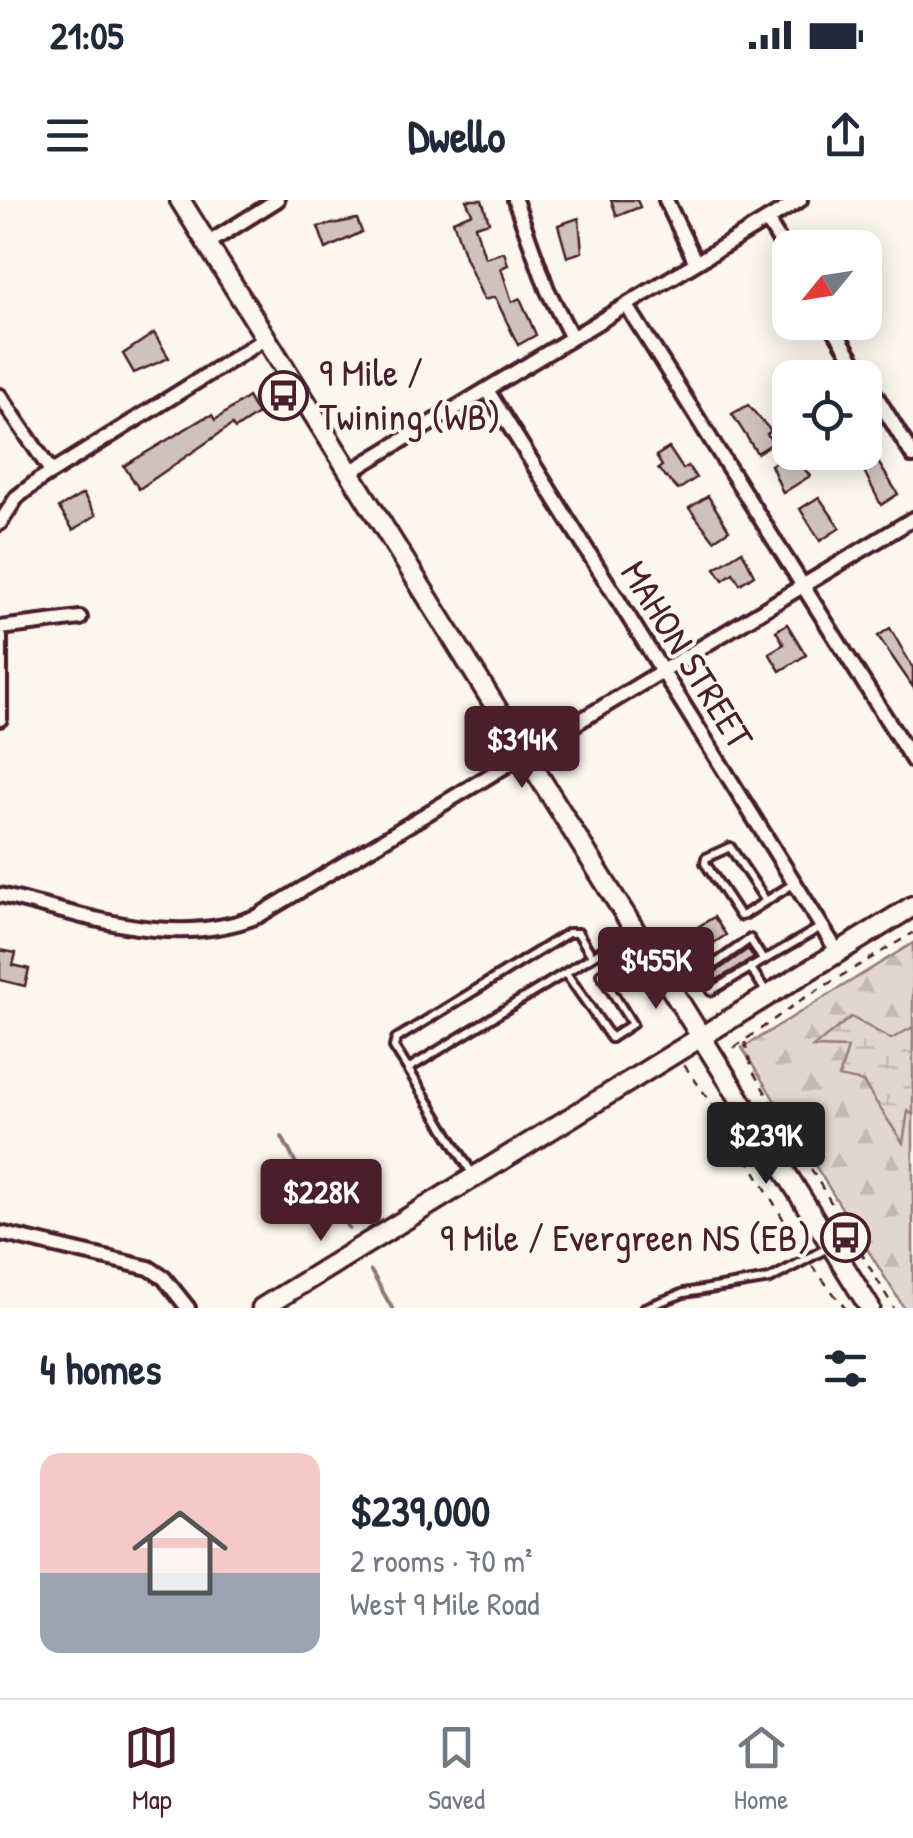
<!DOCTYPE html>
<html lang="en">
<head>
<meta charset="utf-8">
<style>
	body { margin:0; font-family:"Patrick Hand",sans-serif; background:#f2f2f3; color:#1f2937; height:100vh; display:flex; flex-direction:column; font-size:38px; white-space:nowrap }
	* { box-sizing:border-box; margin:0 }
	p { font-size:32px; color:#747a83 }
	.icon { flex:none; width:55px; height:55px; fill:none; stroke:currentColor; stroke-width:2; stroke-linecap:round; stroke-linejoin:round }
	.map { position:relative; height:1108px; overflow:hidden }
	.panel { display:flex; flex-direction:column; background:#fff; flex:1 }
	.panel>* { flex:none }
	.needle { width:65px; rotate:240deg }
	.controls { position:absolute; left:772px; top:30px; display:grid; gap:20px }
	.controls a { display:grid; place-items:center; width:110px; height:110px; border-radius:20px; background:#fff; box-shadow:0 5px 25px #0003; font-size:50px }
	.price { position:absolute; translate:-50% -85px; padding:0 22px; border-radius:10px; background:#4a1f2b; color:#fff; font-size:32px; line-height:65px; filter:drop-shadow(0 2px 5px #0008) }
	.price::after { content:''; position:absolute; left:50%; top:60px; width:30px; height:22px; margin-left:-15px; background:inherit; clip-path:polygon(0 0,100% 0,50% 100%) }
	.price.active { background:#222; color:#fff }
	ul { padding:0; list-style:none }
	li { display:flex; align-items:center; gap:30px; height:250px; padding:0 40px }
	li span { display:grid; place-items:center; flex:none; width:280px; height:200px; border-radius:20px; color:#555 }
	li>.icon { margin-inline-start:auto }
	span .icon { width:120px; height:120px; fill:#fffc; stroke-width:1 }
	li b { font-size:42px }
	h2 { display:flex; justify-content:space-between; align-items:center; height:120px; padding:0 40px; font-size:42px }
	.status { display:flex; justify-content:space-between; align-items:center; height:70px; padding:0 50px; background:#fff; direction:ltr }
	.status svg { height:28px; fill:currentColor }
	header { display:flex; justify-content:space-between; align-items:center; height:130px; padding:0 40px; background:#fff; font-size:45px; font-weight:800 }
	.tab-bar { display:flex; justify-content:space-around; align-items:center; height:140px; border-top:2px solid #e0e1e3; background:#fff; font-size:28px; color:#747a83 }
	.tab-bar a { display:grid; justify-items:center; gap:5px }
	.tab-bar .active { color:#4a1f2b }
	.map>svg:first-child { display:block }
	.forest { fill:url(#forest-firs); stroke:#967b7e; stroke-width:2.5 }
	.wetland { fill:url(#wetland-marsh); stroke:#967b7e; stroke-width:2.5 }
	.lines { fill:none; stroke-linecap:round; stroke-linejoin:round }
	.stream { stroke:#907477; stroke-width:4 }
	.building { fill:#cfc2bc; stroke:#4a1f2b; stroke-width:2.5 }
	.lane-casing { stroke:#4a1f2b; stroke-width:14 }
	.street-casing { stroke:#4a1f2b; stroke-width:20 }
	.secondary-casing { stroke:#4a1f2b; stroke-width:25 }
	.path { stroke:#4a1f2b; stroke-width:2.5; stroke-dasharray:8 8; stroke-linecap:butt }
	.lane { stroke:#fbf7ec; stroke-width:6 }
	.street { stroke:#fbf7ec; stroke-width:12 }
	.secondary { stroke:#fbf7ec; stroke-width:18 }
	.labels { text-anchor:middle; stroke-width:8; stroke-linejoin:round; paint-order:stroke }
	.poi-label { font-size:38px; fill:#4a1f2b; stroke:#fbf7ec; text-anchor:start }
	.street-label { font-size:38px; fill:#4a1f2b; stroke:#fbf7ec }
</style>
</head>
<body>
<div class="status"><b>21:05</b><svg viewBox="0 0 49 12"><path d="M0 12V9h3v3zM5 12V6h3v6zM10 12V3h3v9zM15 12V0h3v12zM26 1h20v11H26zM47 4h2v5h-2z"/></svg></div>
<header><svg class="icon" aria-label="menu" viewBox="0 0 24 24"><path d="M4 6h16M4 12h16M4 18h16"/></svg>Dwello<svg class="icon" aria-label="share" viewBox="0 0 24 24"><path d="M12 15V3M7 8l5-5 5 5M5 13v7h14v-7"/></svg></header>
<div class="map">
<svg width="913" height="1108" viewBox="0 0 913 1108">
	<defs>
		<pattern id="forest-firs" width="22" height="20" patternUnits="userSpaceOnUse" patternTransform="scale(2.5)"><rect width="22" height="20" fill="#e2d7d0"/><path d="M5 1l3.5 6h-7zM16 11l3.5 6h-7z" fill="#c3b8b3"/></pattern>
		<pattern id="wetland-marsh" width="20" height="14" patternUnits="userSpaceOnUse" patternTransform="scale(2.5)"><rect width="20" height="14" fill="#e2d7d0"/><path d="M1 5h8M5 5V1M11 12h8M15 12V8" fill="none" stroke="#c3b8b3"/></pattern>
	</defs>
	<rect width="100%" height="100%" fill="#fbf7ec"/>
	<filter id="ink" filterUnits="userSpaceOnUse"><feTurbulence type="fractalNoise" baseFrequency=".01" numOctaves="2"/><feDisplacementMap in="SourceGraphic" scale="20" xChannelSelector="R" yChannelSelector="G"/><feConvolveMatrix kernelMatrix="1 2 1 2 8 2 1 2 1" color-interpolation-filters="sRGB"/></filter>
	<g filter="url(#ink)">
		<path class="forest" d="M 913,743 L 913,1108 L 904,1108 L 742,848 Z"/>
		<path class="wetland" d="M 851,817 L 891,839 L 913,827 L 913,915 L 908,911 L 903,943 L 863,882 L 839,877 L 848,848 L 813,847 Z"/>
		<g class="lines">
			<path class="stream" d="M 282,937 L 302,975 L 349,1028
				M 371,1071 L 392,1108"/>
		</g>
		<path class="building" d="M 466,0 L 482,0 L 489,22 L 475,26 L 485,58 L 504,52 L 508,65 L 501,68 L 512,102 L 520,98 L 536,135 L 518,145 L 495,97 L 484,100 L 465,57 L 453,21 L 472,13 Z
			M 611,0 L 637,0 L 640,7 L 617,16 Z
			M 579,18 L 582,52 L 567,57 L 558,25 Z
			M 357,19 L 362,32 L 326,49 L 318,27 Z
			M 154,133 L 169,158 L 134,173 L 123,154 Z
			M 248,197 L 258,214 L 235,229 L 232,225 L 139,289 L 124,266 L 204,218 L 212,215 L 215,220 Z
			M 748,205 L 771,231 L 767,234 L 773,243 L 757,253 L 732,214 Z
			M 669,248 L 683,269 L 688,266 L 696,278 L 678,290 L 658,269 L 662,266 L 656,256 Z
			M 791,252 L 810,276 L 783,293 L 771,265 Z
			M 878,262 L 898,294 L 881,305 L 864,271 Z
			M 83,294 L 96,315 L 73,330 L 59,308 Z
			M 708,296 L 729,330 L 714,340 L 689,308 Z
			M 819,297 L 840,328 L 820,341 L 800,309 Z
			M 742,351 L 754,375 L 740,384 L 733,373 L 723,380 L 715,368 Z
			M 787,424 L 806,455 L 780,471 L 769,453 L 784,444 L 776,431 Z
			M 890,428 L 913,468 L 913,487 L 878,436 Z
			M 714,717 L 726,735 L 700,752 L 688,733 Z
			M 748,749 L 754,758 L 713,782 L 710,776 Z
			M 0,750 L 16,753 L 13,765 L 29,769 L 25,786 L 0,780 Z"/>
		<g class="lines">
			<defs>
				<path id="lane" d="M 766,701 L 730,647 L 706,658 L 705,663 L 740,716 L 744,715 L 793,684
					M 750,767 L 767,793
					M 566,773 L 611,838 L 632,824 L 601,774
					M 701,774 L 750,739 L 763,760
					M 674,790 L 701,774 L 711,791 L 821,727
					M 408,869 L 394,847 L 396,839 L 568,733 L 578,733 L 592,756
					M 473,975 L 408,869 L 632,732
					M 644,1108 L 684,1093 L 770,1079 L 829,1047"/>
				<path id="street" d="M 515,0 L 547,89 L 572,138
					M 666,0 L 696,63
					M 767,20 L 790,58
					M 207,44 L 277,0
					M 627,106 L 913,561
					M 830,122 L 864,178
					M 865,178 L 913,256
					M 487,190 L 837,751
					M 0,196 L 51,271
					M 350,272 L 800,0
					M 0,323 L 17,297 L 39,280 L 266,138
					M 0,428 L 80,418
					M 0,437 L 0,519
					M 0,695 C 85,715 173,750 258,716 L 913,319
					M 0,1033 L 149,1068 L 164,1078 L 188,1108"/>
				<path id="secondary" d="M 180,0 L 870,1108
					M 262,1108 L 913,706"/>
			</defs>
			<use href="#lane" class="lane-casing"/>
			<use href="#street" class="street-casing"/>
			<use href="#secondary" class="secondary-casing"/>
			<path class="path" d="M 745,842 L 752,870 L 894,1108
				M 734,848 L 801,800 L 913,733
				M 684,865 L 731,930 L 802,1051
				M 812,1066 L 845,1108"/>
			<use href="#lane" class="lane"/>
			<use href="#street" class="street"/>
			<use href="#secondary" class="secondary"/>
		</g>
	</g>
	<defs>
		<symbol id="bus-ring" viewBox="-11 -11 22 22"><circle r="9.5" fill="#fbf7ec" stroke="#4a1f2b" stroke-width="1.5"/><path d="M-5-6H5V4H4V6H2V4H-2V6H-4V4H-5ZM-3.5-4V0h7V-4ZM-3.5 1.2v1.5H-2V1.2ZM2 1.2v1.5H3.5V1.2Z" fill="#4a1f2b"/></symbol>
	</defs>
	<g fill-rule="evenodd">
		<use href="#bus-ring" x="256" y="168" width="55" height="55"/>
		<use href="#bus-ring" x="818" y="1010" width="55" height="55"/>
	</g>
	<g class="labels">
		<g class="poi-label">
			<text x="319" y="186">9 Mile /<tspan x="319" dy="44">Twining (WB)</tspan></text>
			<text x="811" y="1051" text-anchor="end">9 Mile / Evergreen NS (EB)</text>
		</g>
		<g class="street-label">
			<text transform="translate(687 455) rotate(58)" y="13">MAHON STREET</text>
		</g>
	</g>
</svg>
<div class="controls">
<a><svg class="needle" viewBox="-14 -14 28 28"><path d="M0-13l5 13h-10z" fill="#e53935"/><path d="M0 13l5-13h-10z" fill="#747a83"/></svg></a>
<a><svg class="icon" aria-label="locate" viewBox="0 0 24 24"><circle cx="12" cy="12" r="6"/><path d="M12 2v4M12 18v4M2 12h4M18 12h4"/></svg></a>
</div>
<b class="price" style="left:522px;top:591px">$314K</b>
<b class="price" style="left:656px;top:812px">$455K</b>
<b class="price active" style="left:766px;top:987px">$239K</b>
<b class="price" style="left:321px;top:1044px">$228K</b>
</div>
<section class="panel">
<h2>4 homes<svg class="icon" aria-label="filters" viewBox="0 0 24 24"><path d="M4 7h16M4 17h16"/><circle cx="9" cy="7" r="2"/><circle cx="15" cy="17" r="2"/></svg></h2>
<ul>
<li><span style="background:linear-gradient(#f6c9c9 60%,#9aa5b1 0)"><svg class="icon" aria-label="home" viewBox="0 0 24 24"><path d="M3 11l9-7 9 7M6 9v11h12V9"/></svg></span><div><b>$239,000</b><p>2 rooms · 70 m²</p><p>West 9 Mile Road</p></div></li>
</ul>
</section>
<nav class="tab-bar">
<a class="active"><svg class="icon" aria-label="map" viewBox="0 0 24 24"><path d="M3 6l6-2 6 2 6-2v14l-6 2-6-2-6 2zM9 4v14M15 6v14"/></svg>Map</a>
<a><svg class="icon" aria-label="saved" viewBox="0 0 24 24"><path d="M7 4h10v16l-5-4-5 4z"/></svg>Saved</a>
<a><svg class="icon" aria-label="home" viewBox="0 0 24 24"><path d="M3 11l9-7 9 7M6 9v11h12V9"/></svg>Home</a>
</nav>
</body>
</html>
